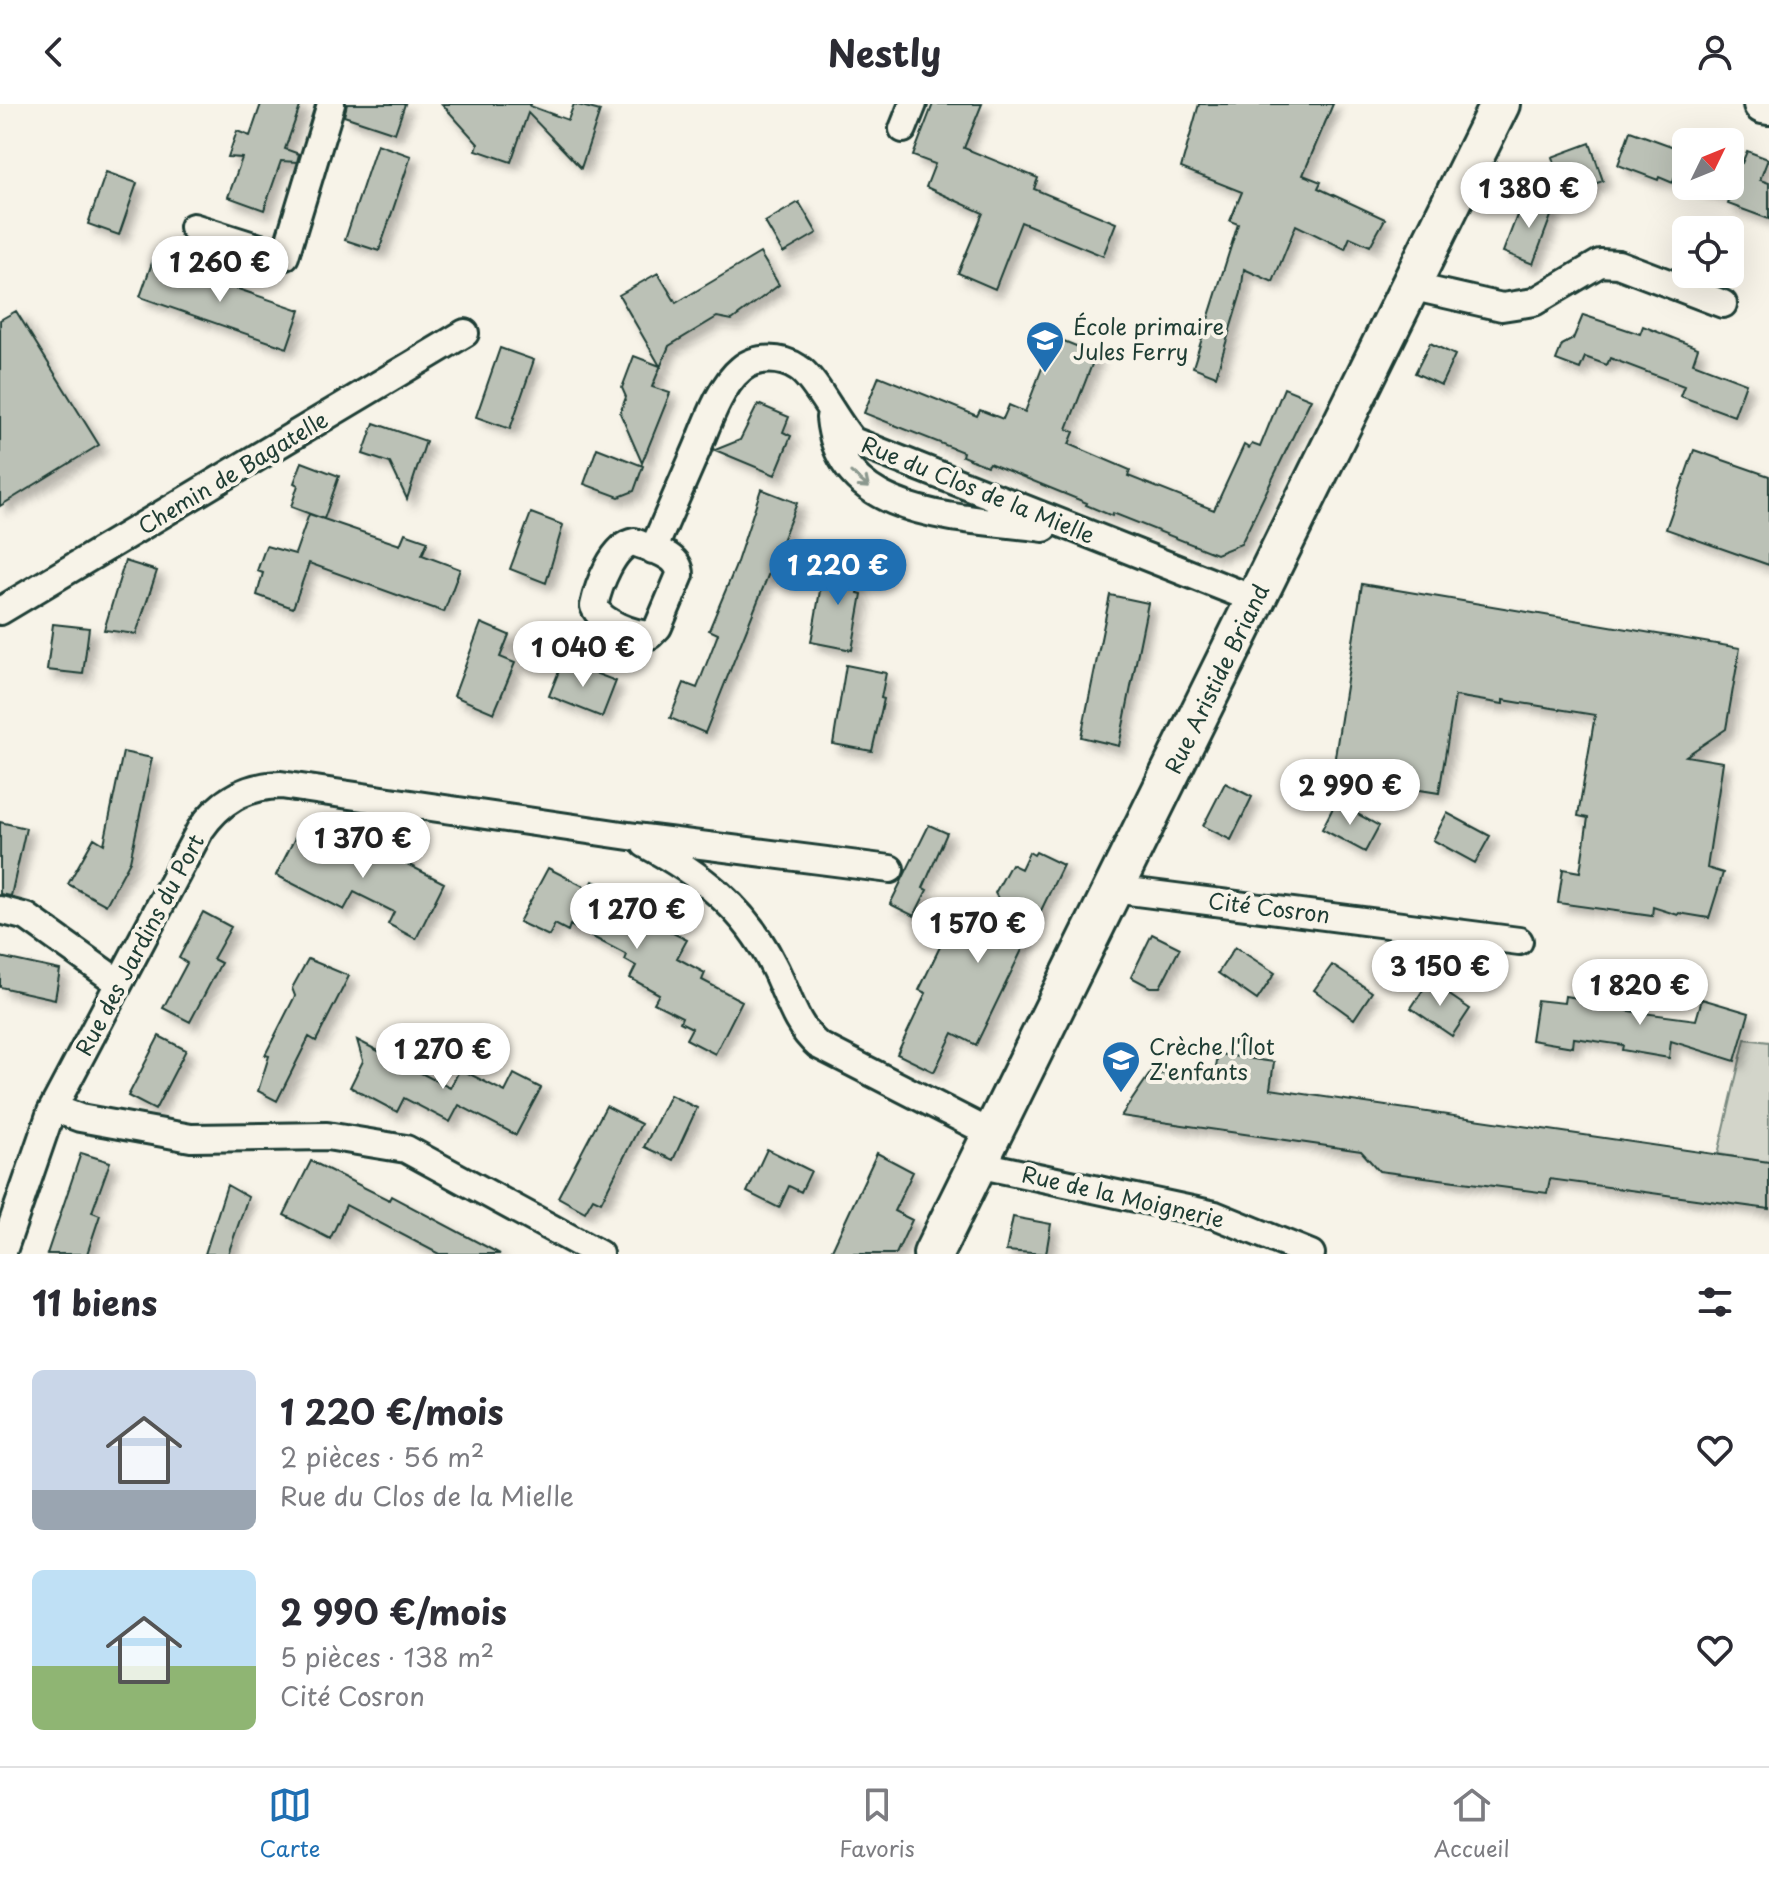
<!DOCTYPE html>
<html lang="fr">
<head>
<meta charset="utf-8">
<style>
	body { margin:0; font-family:"Playpen Sans",sans-serif; background:#f7f7f7; color:#2b2b33; height:100vh; display:flex; flex-direction:column; font-size:30px; white-space:nowrap }
	* { box-sizing:border-box; margin:0 }
	p { font-size:26px; color:#7c7c81 }
	.icon { flex:none; width:44px; height:44px; fill:none; stroke:currentColor; stroke-width:2; stroke-linecap:round; stroke-linejoin:round }
	.map { position:relative; height:1150px; overflow:hidden }
	.details { display:flex; flex-direction:column; background:#fff; flex:1 }
	.details>* { flex:none }
	.needle { width:52px; rotate:47deg }
	.fabs { position:absolute; left:1672px; top:24px; display:grid; gap:16px }
	.fabs a { display:grid; place-items:center; width:72px; height:72px; border-radius:12px; background:#fff; box-shadow:0 8px 32px #0002; font-size:40px }
	.price { position:absolute; translate:-50% -68px; padding:0 18px; border-radius:28px; background:#fff; color:#222; font-size:26px; line-height:52px; filter:drop-shadow(0 2px 4px #0008) }
	.price::after { content:''; position:absolute; left:50%; top:48px; width:24px; height:18px; margin-left:-12px; background:inherit; clip-path:polygon(0 0,100% 0,50% 100%) }
	.price.on { background:#1f6fb2; color:#fff }
	ul { padding:0; list-style:none }
	li { display:flex; align-items:center; gap:24px; height:200px; padding:0 32px }
	li span { display:grid; place-items:center; flex:none; width:224px; height:160px; border-radius:12px; color:#555 }
	li>.icon { margin-inline-start:auto }
	span .icon { width:96px; height:96px; fill:#fffc; stroke-width:1 }
	li b { font-size:34px }
	h2 { display:flex; justify-content:space-between; align-items:center; height:96px; padding:0 32px; font-size:34px }
	header { display:flex; justify-content:space-between; align-items:center; height:104px; padding:0 32px; background:#fff; font-size:36px; font-weight:700 }
	.dock { display:flex; justify-content:space-around; align-items:center; height:112px; border-top:2px solid #e1e1e2; background:#fff; font-size:22px; color:#7c7c81 }
	.dock a { display:grid; justify-items:center; gap:4px }
	.dock .on { color:#1f6fb2 }
	.map>svg:first-child { display:block }
	.green { fill:#d3d5ca; stroke:#79897f; stroke-width:2 }
	.building { fill:#bbc1b6; stroke:#1f3d34; stroke-width:2; filter:url(#shadow) }
	.lines { fill:none; stroke-linecap:round; stroke-linejoin:round }
	.street-casing { stroke:#1f3d34; stroke-width:32 }
	.secondary-casing { stroke:#1f3d34; stroke-width:44 }
	.street { stroke:#f7f3e8; stroke-width:26 }
	.secondary { stroke:#f7f3e8; stroke-width:38 }
	.oneway { stroke:#8b988e }
	.labels { text-anchor:middle; stroke-width:8; stroke-linejoin:round; paint-order:stroke }
	.poi-label { font-size:22px; fill:#1f3d34; stroke:#f7f3e8; text-anchor:start }
	.street-label { font-size:22px; fill:#1f3d34; stroke:#f7f3e8 }
</style>
</head>
<body>
<header><svg class="icon" aria-label="back" viewBox="0 0 24 24"><path d="M15 5l-7 7 7 7"/></svg>Nestly<svg class="icon" aria-label="person" viewBox="0 0 24 24"><circle cx="12" cy="8" r="4"/><path d="M4 21q1-7 8-7t8 7"/></svg></header>
<div class="map">
<svg width="1769" height="1150" viewBox="0 0 1769 1150">
	<defs>
		<filter id="shadow"><feDropShadow dx="7" dy="7" stdDeviation="4" flood-color="#0004"/></filter>
	</defs>
	<rect width="100%" height="100%" fill="#f7f3e8"/>
	<filter id="ink" filterUnits="userSpaceOnUse"><feTurbulence type="fractalNoise" baseFrequency=".0125" numOctaves="2"/><feDisplacementMap in="SourceGraphic" scale="16" xChannelSelector="R" yChannelSelector="G"/><feConvolveMatrix kernelMatrix="1 2 1 2 8 2 1 2 1" color-interpolation-filters="sRGB"/></filter>
	<g filter="url(#ink)">
		<path class="green" d="M 1745,935 L 1769,938 L 1769,1058 L 1718,1050 Z"/>
		<path class="building" d="M 261,0 L 301,0 L 285,45 L 299,50 L 297,58 L 281,57 L 264,106 L 228,93 L 242,54 L 228,53 L 237,27 L 250,32 Z
			M 347,0 L 405,0 L 395,29 L 344,12 Z
			M 442,0 L 531,0 L 530,2 L 568,16 L 574,0 L 600,7 L 581,64 L 528,9 L 511,58 L 476,46 L 478,40 Z
			M 933,0 L 982,0 L 964,44 L 1038,74 L 1034,85 L 1116,119 L 1103,152 L 1021,118 L 995,185 L 958,169 L 983,109 L 926,83 L 935,60 L 913,52 Z
			M 1199,0 L 1333,0 L 1303,71 L 1321,78 L 1318,84 L 1385,115 L 1370,142 L 1350,133 L 1345,145 L 1296,121 L 1273,178 L 1244,165 L 1241,189 L 1216,272 L 1193,263 L 1238,120 L 1230,117 L 1242,88 L 1181,64 Z
			M 1630,27 L 1685,47 L 1686,45 L 1686,79 L 1674,75 L 1673,79 L 1659,73 L 1658,76 L 1618,61 Z
			M 1590,39 L 1603,77 L 1565,90 L 1552,53 Z
			M 377,40 L 411,52 L 379,147 L 345,136 Z
			M 1747,47 L 1768,55 L 1760,76 L 1769,79 L 1769,115 L 1728,100 L 1730,94 L 1694,82 L 1730,82 L 1730,55 L 1742,59 Z
			M 106,68 L 137,79 L 119,131 L 88,120 Z
			M 1524,93 L 1554,104 L 1533,160 L 1503,148 Z
			M 799,98 L 817,129 L 783,149 L 765,118 Z
			M 760,149 L 779,181 L 732,216 L 717,213 L 669,242 L 652,283 L 670,289 L 642,359 L 620,309 L 626,293 L 622,284 L 634,252 L 660,262 L 619,191 L 658,169 L 676,199 Z
			M 153,156 L 300,206 L 287,244 L 140,193 Z
			M 16,207 L 99,341 L 0,402 L 0,216 Z
			M 1583,211 L 1640,230 L 1643,222 L 1698,244 L 1693,259 L 1746,279 L 1734,312 L 1680,292 L 1684,282 L 1610,254 L 1607,261 L 1585,253 L 1580,265 L 1556,256 L 1562,241 L 1573,235 Z
			M 1054,233 L 1096,250 L 1067,325 L 1074,328 L 1069,340 L 1130,366 L 1128,372 L 1214,406 L 1244,341 L 1249,344 L 1252,340 L 1260,343 L 1284,284 L 1311,295 L 1241,440 L 1216,450 L 1113,409 L 1112,412 L 1086,401 L 1087,399 L 989,359 L 987,362 L 962,352 L 963,348 L 864,309 L 879,272 L 977,312 L 980,306 L 1003,315 L 1009,301 L 1025,308 Z
			M 1430,239 L 1455,251 L 1441,281 L 1415,269 Z
			M 500,244 L 534,256 L 510,325 L 476,313 Z
			M 758,300 L 789,313 L 783,328 L 791,332 L 775,371 L 715,346 L 740,336 Z
			M 374,319 L 426,337 L 407,395 L 390,359 L 363,350 Z
			M 597,344 L 643,362 L 634,387 L 619,393 L 584,380 Z
			M 1694,346 L 1769,372 L 1769,461 L 1666,425 Z
			M 302,358 L 339,372 L 324,415 L 291,403 L 298,381 L 294,379 Z
			M 761,385 L 797,399 L 705,629 L 670,614 L 684,579 L 697,584 L 718,530 L 709,526 L 735,464 Z
			M 531,409 L 563,421 L 546,479 L 510,465 Z
			M 309,410 L 400,441 L 405,429 L 428,437 L 422,451 L 460,465 L 444,508 L 309,459 L 293,504 L 257,491 L 263,469 L 257,467 L 266,442 L 295,450 Z
			M 125,457 L 157,467 L 136,530 L 104,526 Z
			M 825,458 L 862,465 L 858,489 L 862,490 L 852,546 L 811,538 Z
			M 1362,480 L 1740,544 L 1726,625 L 1686,652 L 1723,658 L 1707,764 L 1723,769 L 1709,814 L 1679,809 L 1678,811 L 1653,803 L 1652,812 L 1558,799 L 1563,765 L 1580,768 L 1588,714 L 1578,712 L 1595,611 L 1503,596 L 1503,600 L 1455,592 L 1439,689 L 1332,672 Z
			M 1110,491 L 1148,499 L 1119,642 L 1081,633 Z
			M 481,519 L 509,531 L 500,553 L 515,559 L 494,609 L 454,592 Z
			M 53,520 L 89,524 L 83,570 L 47,566 Z
			M 563,557 L 616,577 L 602,613 L 549,592 Z
			M 846,561 L 886,569 L 881,594 L 884,595 L 872,647 L 833,640 Z
			M 123,648 L 152,654 L 130,757 L 106,801 L 68,780 L 94,734 L 104,740 Z
			M 1225,679 L 1252,693 L 1231,736 L 1203,722 Z
			M 1336,698 L 1379,722 L 1365,748 L 1322,725 Z
			M 1447,709 L 1490,732 L 1475,759 L 1433,736 Z
			M 0,718 L 26,724 L 11,792 L 0,790 Z
			M 929,721 L 947,729 L 923,784 L 927,786 L 914,812 L 890,800 Z
			M 299,726 L 338,747 L 341,740 L 370,755 L 379,738 L 408,751 L 405,759 L 444,779 L 416,835 L 388,820 L 394,808 L 354,788 L 344,806 L 276,771 Z
			M 1029,748 L 1034,751 L 1036,748 L 1063,761 L 976,941 L 953,929 L 934,968 L 897,950 L 926,889 L 919,886 L 952,818 L 986,834 L 1002,802 L 995,789 L 1011,760 L 1021,765 Z
			M 548,764 L 589,785 L 593,777 L 652,807 L 647,816 L 687,836 L 677,854 L 705,869 L 702,876 L 742,897 L 715,950 L 686,935 L 692,924 L 680,918 L 682,913 L 654,899 L 659,890 L 630,874 L 636,862 L 625,856 L 627,851 L 570,821 L 568,827 L 555,820 L 549,832 L 519,818 Z
			M 203,808 L 231,823 L 213,855 L 221,859 L 190,918 L 163,904 L 187,859 L 179,854 Z
			M 1152,830 L 1180,844 L 1160,883 L 1150,883 L 1131,873 Z
			M 1235,843 L 1275,869 L 1257,896 L 1218,869 Z
			M 0,853 L 60,866 L 55,895 L 0,883 Z
			M 308,855 L 349,872 L 316,937 L 309,933 L 277,997 L 258,987 L 269,952 L 265,951 L 295,892 L 292,884 Z
			M 1332,861 L 1372,888 L 1354,915 L 1314,886 Z
			M 1429,877 L 1470,905 L 1452,932 L 1411,904 Z
			M 1565,892 L 1629,902 L 1628,907 L 1696,916 L 1702,895 L 1749,909 L 1735,957 L 1671,937 L 1669,954 L 1622,946 L 1623,941 L 1574,934 L 1573,943 L 1531,936 L 1537,896 L 1564,899 Z
			M 159,932 L 186,946 L 155,1006 L 128,992 Z
			M 357,936 L 450,984 L 460,965 L 505,988 L 514,970 L 541,984 L 516,1031 L 459,1001 L 450,1018 L 404,994 L 397,1008 L 350,983 L 363,957 Z
			M 1218,950 L 1274,958 L 1270,985 L 1769,1058 L 1769,1105 L 1550,1075 L 1547,1089 L 1379,1067 L 1361,1047 L 1121,1012 L 1151,968 L 1214,977 Z
			M 670,991 L 697,1004 L 673,1056 L 644,1043 Z
			M 606,1002 L 641,1020 L 601,1098 L 593,1094 L 585,1108 L 558,1093 Z
			M 767,1045 L 811,1067 L 801,1088 L 789,1082 L 779,1104 L 747,1088 Z
			M 81,1049 L 110,1058 L 92,1108 L 100,1111 L 87,1150 L 47,1150 Z
			M 877,1049 L 913,1068 L 894,1107 L 912,1116 L 896,1150 L 830,1150 Z
			M 311,1057 L 389,1096 L 391,1092 L 500,1150 L 439,1150 L 346,1101 L 330,1135 L 284,1111 Z
			M 227,1081 L 248,1093 L 228,1150 L 205,1150 Z
			M 1013,1113 L 1051,1120 L 1046,1150 L 1006,1147 Z"/>
		<g class="lines">
			<defs>
				<path id="street" d="M 903,25 L 913,0
					M 193,123 L 285,152 L 331,0
					M 1410,182 L 1502,203 L 1534,198 L 1600,159 L 1618,160 L 1723,200
					M 830,314 C 840,417 965,413 1044,424
					M 634,438 C 650,445 680,450 680,471 L 658,523 L 650,531 C 633,530 601,519 594,502 C 598,483 613,441 634,438 Z
					M 653,446 C 668,412 682,379 697,345 C 707,321 720,282 741,265 C 756,252 782,253 798,264 C 815,274 836,319 853,337 L 1256,496
					M 0,507 L 465,229
					M 645,740 C 699,769 745,804 773,861 C 787,887 794,921 818,941 L 992,1030
					M 1113,785 L 1519,837
					M 0,806 L 27,813 L 119,879
					M 53,1004 L 80,1014 L 191,1034 L 327,1032 L 406,1045 L 599,1150
					M 977,1060 L 1215,1111 L 1311,1150
					M 2,1150 L 51,1008 L 200,726 C 220,697 245,682 281,681 L 629,732 L 890,765"/>
				<path id="secondary" d="M 1763,0 L 1769,1
					M 933,1150 L 1500,0"/>
			</defs>
			<use href="#street" class="street-casing"/>
			<use href="#secondary" class="secondary-casing"/>
			<use href="#street" class="street"/>
			<use href="#secondary" class="secondary"/>
		</g>
		<defs><path id="oneway-shaft" d="M-6 0H5M1.5-3L5.5 0L1.5 3" fill="none" stroke-width="1.6" stroke-linecap="round" stroke-linejoin="round" transform="scale(2)"/></defs>
		<use class="oneway" href="#oneway-shaft" transform="translate(860 376) rotate(41)"/>
	</g>
	<defs>
		<symbol id="school-pin" viewBox="-11 -11 22 30"><path d="M0 17L-7.5 6A9.5 9.5 0 1 1 7.5 6Z" fill="#1f6fb2" stroke="#f7f3e8"/><path d="M0-5L7-2L0 1L-7-2ZM-4 1L0 2.5L4 1V4Q0 6-4 4Z" fill="#fff"/></symbol>
	</defs>
	<g fill-rule="evenodd">
		<use href="#school-pin" x="1023" y="214" width="44" height="60"/>
		<use href="#school-pin" x="1099" y="934" width="44" height="60"/>
	</g>
	<g class="labels">
		<g class="poi-label">
			<text x="1073" y="231">École primaire<tspan x="1073" dy="25">Jules Ferry</tspan></text>
			<text x="1149" y="951">Crèche l'Îlot<tspan x="1149" dy="25">Z'enfants</tspan></text>
		</g>
		<g class="street-label">
			<text transform="translate(233 369) rotate(-31)" y="8">Chemin de Bagatelle</text>
			<text transform="translate(978 386) rotate(22)" y="8">Rue du Clos de la Mielle</text>
			<text transform="translate(1217 575) rotate(-64)" y="8">Rue Aristide Briand</text>
			<text transform="translate(1269 804) rotate(7)" y="8">Cité Cosron</text>
			<text transform="translate(140 841) rotate(-62)" y="8">Rue des Jardins du Port</text>
			<text transform="translate(1123 1093) rotate(13)" y="8">Rue de la Moignerie</text>
		</g>
	</g>
</svg>
<div class="fabs">
<a><svg class="needle" viewBox="-14 -14 28 28"><path d="M0-13l5 13h-10z" fill="#e53935"/><path d="M0 13l5-13h-10z" fill="#7c7c81"/></svg></a>
<a><svg class="icon" aria-label="locate" viewBox="0 0 24 24"><circle cx="12" cy="12" r="6"/><path d="M12 2v4M12 18v4M2 12h4M18 12h4"/></svg></a>
</div>
<b class="price" style="left:1529px;top:126px">1 380 €</b>
<b class="price" style="left:220px;top:200px">1 260 €</b>
<b class="price on" style="left:838px;top:503px">1 220 €</b>
<b class="price" style="left:583px;top:585px">1 040 €</b>
<b class="price" style="left:1350px;top:723px">2 990 €</b>
<b class="price" style="left:363px;top:776px">1 370 €</b>
<b class="price" style="left:637px;top:847px">1 270 €</b>
<b class="price" style="left:978px;top:861px">1 570 €</b>
<b class="price" style="left:1440px;top:904px">3 150 €</b>
<b class="price" style="left:1640px;top:923px">1 820 €</b>
<b class="price" style="left:443px;top:987px">1 270 €</b>
</div>
<section class="details">
<h2>11 biens<svg class="icon" aria-label="filters" viewBox="0 0 24 24"><path d="M4 7h16M4 17h16"/><circle cx="9" cy="7" r="2"/><circle cx="15" cy="17" r="2"/></svg></h2>
<ul>
<li><span style="background:linear-gradient(#c9d6e8 75%,#9aa5b1 0)"><svg class="icon" aria-label="home" viewBox="0 0 24 24"><path d="M3 11l9-7 9 7M6 9v11h12V9"/></svg></span><div><b>1 220 €/mois</b><p>2 pièces · 56 m²</p><p>Rue du Clos de la Mielle</p></div><svg class="icon" aria-label="heart" viewBox="0 0 24 24"><path d="M12 20l-8-8c-3-5 5-10 8-4 3-6 11-1 8 4z"/></svg></li>
<li><span style="background:linear-gradient(#bfe0f5 60%,#8fb573 0)"><svg class="icon" aria-label="home" viewBox="0 0 24 24"><path d="M3 11l9-7 9 7M6 9v11h12V9"/></svg></span><div><b>2 990 €/mois</b><p>5 pièces · 138 m²</p><p>Cité Cosron</p></div><svg class="icon" aria-label="heart" viewBox="0 0 24 24"><path d="M12 20l-8-8c-3-5 5-10 8-4 3-6 11-1 8 4z"/></svg></li>
</ul>
</section>
<nav class="dock">
<a class="on"><svg class="icon" aria-label="map" viewBox="0 0 24 24"><path d="M3 6l6-2 6 2 6-2v14l-6 2-6-2-6 2zM9 4v14M15 6v14"/></svg>Carte</a>
<a><svg class="icon" aria-label="saved" viewBox="0 0 24 24"><path d="M7 4h10v16l-5-4-5 4z"/></svg>Favoris</a>
<a><svg class="icon" aria-label="home" viewBox="0 0 24 24"><path d="M3 11l9-7 9 7M6 9v11h12V9"/></svg>Accueil</a>
</nav>
</body>
</html>
